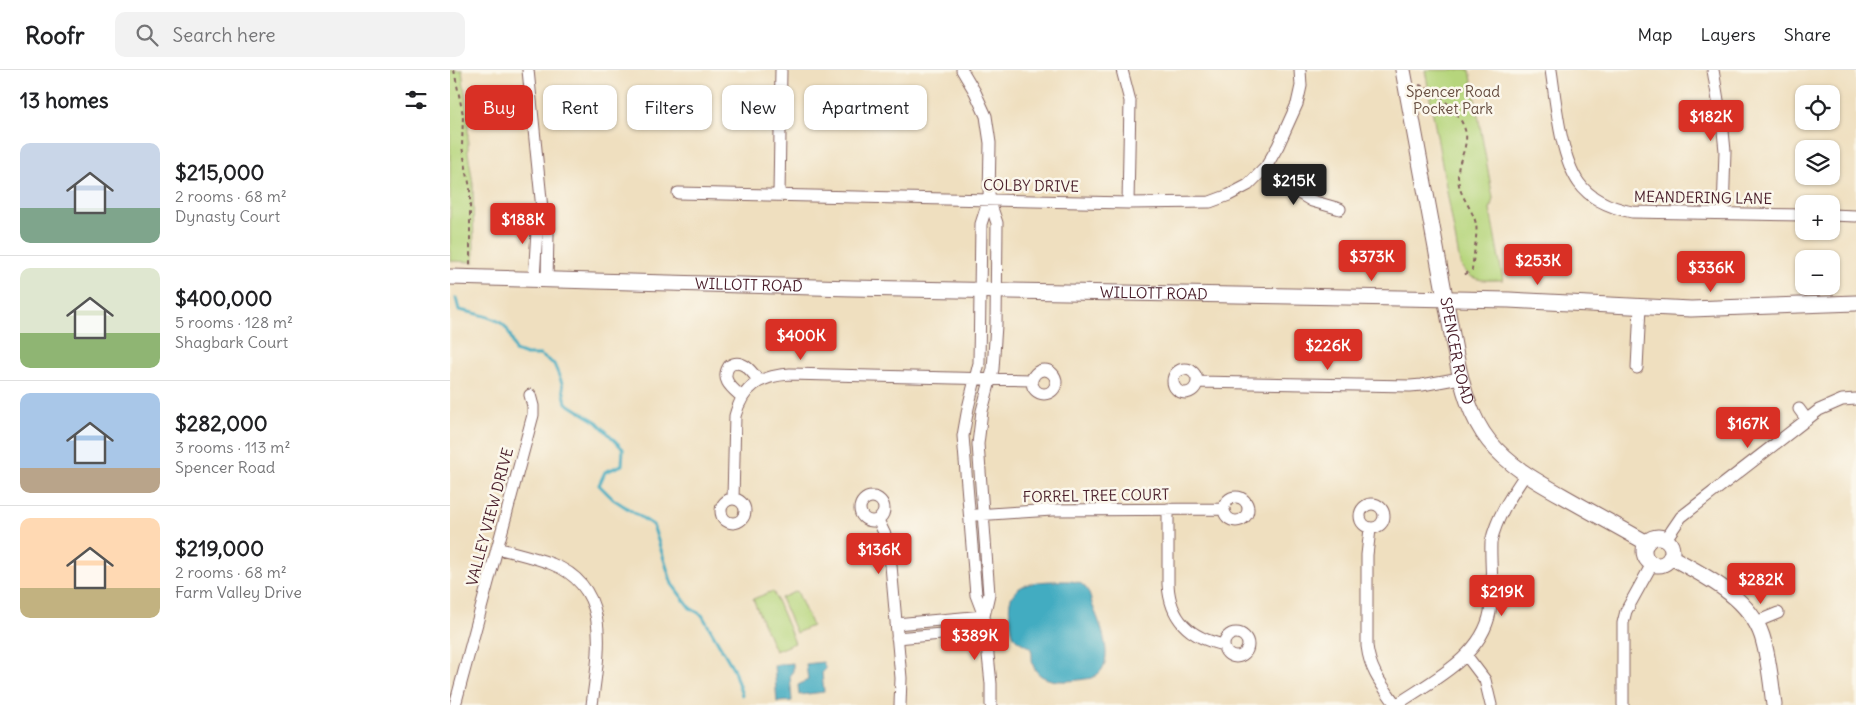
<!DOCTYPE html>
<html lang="en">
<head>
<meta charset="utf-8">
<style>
	body { margin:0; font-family:Delius,sans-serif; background:#f2f2f2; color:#202124; height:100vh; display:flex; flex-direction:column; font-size:19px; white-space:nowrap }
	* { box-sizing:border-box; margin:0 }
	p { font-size:16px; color:#757577 }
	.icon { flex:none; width:28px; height:28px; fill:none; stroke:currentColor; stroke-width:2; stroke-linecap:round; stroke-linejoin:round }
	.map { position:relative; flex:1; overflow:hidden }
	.side { display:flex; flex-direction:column; background:#fff; width:450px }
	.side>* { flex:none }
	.guide { position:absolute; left:15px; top:15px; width:475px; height:45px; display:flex; gap:10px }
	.buttons { position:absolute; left:1345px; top:15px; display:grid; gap:10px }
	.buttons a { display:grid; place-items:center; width:45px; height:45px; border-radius:10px; background:#fff; box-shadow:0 1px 4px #0004; font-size:25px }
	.price { position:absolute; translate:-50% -42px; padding:0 11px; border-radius:5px; background:#d93025; color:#fff; font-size:16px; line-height:32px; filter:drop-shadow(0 1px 2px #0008) }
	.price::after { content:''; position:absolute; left:50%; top:30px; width:15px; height:11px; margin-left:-8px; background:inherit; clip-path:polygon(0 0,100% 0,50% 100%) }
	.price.active { background:#222; color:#fff }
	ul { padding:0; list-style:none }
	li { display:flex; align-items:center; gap:15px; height:125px; padding:0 20px }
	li+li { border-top:1px solid #e0e0e0 }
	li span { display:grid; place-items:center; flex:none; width:140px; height:100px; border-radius:10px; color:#555 }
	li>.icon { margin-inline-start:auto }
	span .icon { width:60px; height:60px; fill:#fffc; stroke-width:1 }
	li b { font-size:21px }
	h2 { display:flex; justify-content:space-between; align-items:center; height:60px; padding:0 20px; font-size:21px }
	.tag { padding:0 18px; border-radius:10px; background:#fff; box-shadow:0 1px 4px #0004; font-size:18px; line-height:45px }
	.tag.active { background:#d93025; color:#fff }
	header { display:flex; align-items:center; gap:30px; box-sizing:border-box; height:70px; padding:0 25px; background:#fff; border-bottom:1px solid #e0e0e0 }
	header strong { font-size:24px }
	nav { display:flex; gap:28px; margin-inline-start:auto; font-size:18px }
	.search { width:350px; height:45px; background:#f2f2f2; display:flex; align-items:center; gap:12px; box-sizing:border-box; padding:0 18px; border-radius:10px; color:#757577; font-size:19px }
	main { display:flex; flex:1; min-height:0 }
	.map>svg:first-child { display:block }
	.green { fill:#b6d57b; stroke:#807a53 }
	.water { fill:#42acc1; stroke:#466676 }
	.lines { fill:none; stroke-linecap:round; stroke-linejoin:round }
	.stream { stroke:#42acc1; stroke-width:3 }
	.street-casing { stroke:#84625f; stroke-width:13 }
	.secondary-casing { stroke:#84625f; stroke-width:17 }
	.path { stroke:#84625f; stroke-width:2; stroke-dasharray:4 4; stroke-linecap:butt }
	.street { stroke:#fff; stroke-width:11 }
	.secondary { stroke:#fff; stroke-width:15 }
	.labels { text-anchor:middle; stroke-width:5; stroke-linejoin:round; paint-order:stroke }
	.park-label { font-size:15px; fill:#654c3f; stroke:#fbf7ec }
	.street-label { font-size:15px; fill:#4a1f2b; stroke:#fbf7ec }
</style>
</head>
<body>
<header>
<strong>Roofr</strong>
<div class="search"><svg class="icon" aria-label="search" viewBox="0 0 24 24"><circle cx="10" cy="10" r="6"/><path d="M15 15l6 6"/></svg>Search here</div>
<nav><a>Map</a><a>Layers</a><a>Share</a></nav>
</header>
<main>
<section class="side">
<h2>13 homes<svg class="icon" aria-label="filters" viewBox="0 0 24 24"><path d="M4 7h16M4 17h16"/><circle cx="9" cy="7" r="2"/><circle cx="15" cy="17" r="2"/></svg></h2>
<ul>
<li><span style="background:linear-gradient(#c9d6e8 65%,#7fa58c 0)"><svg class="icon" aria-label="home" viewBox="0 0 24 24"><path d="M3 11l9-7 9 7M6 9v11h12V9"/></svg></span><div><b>$215,000</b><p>2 rooms · 68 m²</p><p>Dynasty Court</p></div></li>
<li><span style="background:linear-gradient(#dfe7d0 65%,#8fb573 0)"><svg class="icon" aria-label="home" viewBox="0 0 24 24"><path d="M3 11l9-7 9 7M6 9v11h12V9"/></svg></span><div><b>$400,000</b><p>5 rooms · 128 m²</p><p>Shagbark Court</p></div></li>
<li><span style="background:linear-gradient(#a9c7e8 75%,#b9a48a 0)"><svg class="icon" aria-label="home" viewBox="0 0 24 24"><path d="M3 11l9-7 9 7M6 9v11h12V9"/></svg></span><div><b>$282,000</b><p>3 rooms · 113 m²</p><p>Spencer Road</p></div></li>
<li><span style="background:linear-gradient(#ffd9b3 70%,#c2b280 0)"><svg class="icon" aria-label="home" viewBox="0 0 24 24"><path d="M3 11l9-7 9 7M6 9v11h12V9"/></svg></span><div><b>$219,000</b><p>2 rooms · 68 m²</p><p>Farm Valley Drive</p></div></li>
</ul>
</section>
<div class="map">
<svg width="1406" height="635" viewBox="0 0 1406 635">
	<rect width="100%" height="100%" fill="#fbf7ec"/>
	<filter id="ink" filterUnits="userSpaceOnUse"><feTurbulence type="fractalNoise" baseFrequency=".02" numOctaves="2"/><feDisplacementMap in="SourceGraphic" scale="10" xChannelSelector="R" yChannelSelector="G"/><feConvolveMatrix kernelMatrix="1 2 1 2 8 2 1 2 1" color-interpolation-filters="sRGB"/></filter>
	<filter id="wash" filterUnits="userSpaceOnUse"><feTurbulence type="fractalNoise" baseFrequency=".0096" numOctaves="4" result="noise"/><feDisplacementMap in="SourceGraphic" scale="20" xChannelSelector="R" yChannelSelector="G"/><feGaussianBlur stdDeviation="1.12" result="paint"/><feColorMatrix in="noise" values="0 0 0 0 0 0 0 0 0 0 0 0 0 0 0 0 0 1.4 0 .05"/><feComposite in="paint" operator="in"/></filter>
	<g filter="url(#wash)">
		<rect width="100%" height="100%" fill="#efdfbf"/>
		<path class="green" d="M 0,0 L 12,0 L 18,48 L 18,82 L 23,114 L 24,192 L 0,191 Z
			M 975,0 L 1020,0 L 1043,128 L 1040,140 L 1053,210 C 1034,210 1020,213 1010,194 Z
			M 323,521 L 345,573 L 325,581 L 303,529 Z
			M 347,521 L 362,556 L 346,563 L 331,528 Z"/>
		<path class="water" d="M 617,511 C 623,511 631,512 635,517 C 640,522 641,532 644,539 C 652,558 668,598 641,608 C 624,611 590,617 583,595 C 581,590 583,585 581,579 C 576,574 569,573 565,568 C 561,562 561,552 560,545 C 554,509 592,511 617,511 Z
			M 373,592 L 376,599 L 372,603 L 374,622 L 349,625 L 348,615 L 358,610 L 356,594 Z
			M 343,593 L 343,601 L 340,605 L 342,631 L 327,632 L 324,595 Z"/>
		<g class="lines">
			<path class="stream" d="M 6,228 L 9,240 C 20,242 42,247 51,253 C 59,258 63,272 65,281 L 76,285 L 90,285 L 104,294 L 112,313 L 116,333 L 147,352 L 173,379 L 172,395 L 155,402 L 149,415 L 163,429 L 203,455 L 222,514 L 240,538 L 252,545 L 283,598 L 292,625"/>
		</g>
	</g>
	<g filter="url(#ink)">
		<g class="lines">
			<defs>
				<path id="street" d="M 78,0 L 93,149 L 98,164 L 97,210
					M 512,0 L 525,22 L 536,46 L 540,73 L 539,129 L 531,154 L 529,293 L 518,338 L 513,366 L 526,525 L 534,546 L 541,614 L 541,635
					M 672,0 L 680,31 L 678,133
					M 1101,0 C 1106,33 1110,86 1129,113 C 1141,130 1162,138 1182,142 L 1354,145
					M 1263,0 L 1273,61 L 1275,81 L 1273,143
					M 816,97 L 842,119 L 862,131 L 890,139
					M 228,123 L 678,133 L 760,132 L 779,125 L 798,115 L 816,97 L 828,76 L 847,34 L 851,16 L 850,0
					M 329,124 L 331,0
					M 1381,145 L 1406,146
					M 84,209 L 87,161 L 93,149
					M 1187,298 L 1190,237
					M723 311a12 12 0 1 1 24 0a12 12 0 1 1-24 0Z
					M582 312a12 12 0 1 1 24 0a12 12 0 1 1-24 0Z
					M 748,312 L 960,316 L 972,315 L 1010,308
					M 292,327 C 282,318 270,310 279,296 C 292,287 302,302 309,311
					M 1349,339 L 1357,350
					M774 439a12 12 0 1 1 24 0a12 12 0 1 1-24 0Z
					M410 439a12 12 0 1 1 24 0a12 12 0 1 1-24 0Z
					M271 441a12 12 0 1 1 24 0a12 12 0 1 1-24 0Z
					M 283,429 L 285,346 C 293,316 310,306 340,304 L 582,310
					M910 446a12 12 0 1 1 24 0a12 12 0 1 1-24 0Z
					M 718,439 L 718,514 C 720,550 740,568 774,575
					M 526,445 L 602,440 L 774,439
					M 428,450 L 439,473 L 451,608 L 450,635
					M 920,459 L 917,485 L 917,576 C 920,601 932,615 946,635
					M 1216,469 L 1231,447 L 1369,340 L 1392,330 L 1406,329
					M 47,478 C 65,483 84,487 102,494 C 164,518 148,585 142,635
					M 534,546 L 539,524 L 528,374 L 532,341 L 543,299 L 546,255 L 547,153 L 539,129
					M 1306,552 L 1328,543
					M 446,554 L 534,546
					M774 575a12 12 0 1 1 24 0a12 12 0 1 1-24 0Z
					M 447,568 L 536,560
					M 1016,585 L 1035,610 L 1041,635
					M 5,635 L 83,345 L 83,336 L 80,325
					M 946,635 C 981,611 1032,587 1040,542 C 1044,519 1040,494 1041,472 C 1047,446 1061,426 1075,405
					M 1173,635 L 1173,553 L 1176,541 L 1202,494"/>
				<g id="secondary">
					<path id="s1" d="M 953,0 L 1006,286 C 1012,316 1020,347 1039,371 C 1059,396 1086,411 1113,426 C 1141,442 1169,457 1197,473"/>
					<path id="s2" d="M 0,207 L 402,218 L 1059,230 L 1241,239 L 1406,233"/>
					<circle cx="1208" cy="481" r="14"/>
					<path d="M 1221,487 C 1255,506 1299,527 1312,566 C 1319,588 1321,612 1324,635"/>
				</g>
			</defs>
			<use href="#street" class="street-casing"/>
			<use href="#secondary" class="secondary-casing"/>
			<path class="path" d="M 4,0 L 13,45 L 12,77 L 20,118 L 20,195
				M 969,15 C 987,19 1019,50 1016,70 C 1014,89 1005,92 1009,115 C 1012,129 1023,140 1026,154 C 1028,162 1023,189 1022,200 L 1014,205"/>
			<use href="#street" class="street"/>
			<use href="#secondary" class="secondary"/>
		</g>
	</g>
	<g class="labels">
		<g class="park-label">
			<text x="1003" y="27">Spencer Road<tspan x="1003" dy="17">Pocket Park</tspan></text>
		</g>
		<g class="street-label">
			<text transform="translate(581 116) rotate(1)" y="5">COLBY DRIVE</text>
			<text transform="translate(1253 128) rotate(1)" y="5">MEANDERING LANE</text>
			<text dy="5" stroke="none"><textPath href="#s2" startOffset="299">WILLOTT ROAD</textPath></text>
			<text dy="5" stroke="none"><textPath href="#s2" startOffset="704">WILLOTT ROAD</textPath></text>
			<text dy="5" stroke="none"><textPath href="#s1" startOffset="286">SPENCER ROAD</textPath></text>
			<text transform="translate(646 426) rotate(-1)" y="5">FORREL TREE COURT</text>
			<text transform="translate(40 447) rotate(-75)" y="5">VALLEY VIEW DRIVE</text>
		</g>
	</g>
</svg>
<div class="buttons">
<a><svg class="icon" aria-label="locate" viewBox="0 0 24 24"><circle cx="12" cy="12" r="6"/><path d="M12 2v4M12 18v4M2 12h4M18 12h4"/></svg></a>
<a><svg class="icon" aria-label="layers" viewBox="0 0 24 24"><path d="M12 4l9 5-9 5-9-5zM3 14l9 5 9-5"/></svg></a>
<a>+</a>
<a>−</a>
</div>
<b class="price" style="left:1261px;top:72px">$182K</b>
<b class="price active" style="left:844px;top:136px">$215K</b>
<b class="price" style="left:73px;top:175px">$188K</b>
<b class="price" style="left:922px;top:212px">$373K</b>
<b class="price" style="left:1088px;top:216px">$253K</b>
<b class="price" style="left:1261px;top:223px">$336K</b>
<b class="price" style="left:351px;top:291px">$400K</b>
<b class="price" style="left:878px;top:301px">$226K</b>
<b class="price" style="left:1298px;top:379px">$167K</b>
<b class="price" style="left:429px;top:505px">$136K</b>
<b class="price" style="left:1311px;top:535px">$282K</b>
<b class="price" style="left:1052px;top:547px">$219K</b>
<b class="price" style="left:525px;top:591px">$389K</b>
<div class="guide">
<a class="tag active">Buy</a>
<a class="tag">Rent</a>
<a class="tag">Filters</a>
<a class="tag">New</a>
<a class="tag">Apartment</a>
</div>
</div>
</main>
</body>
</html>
